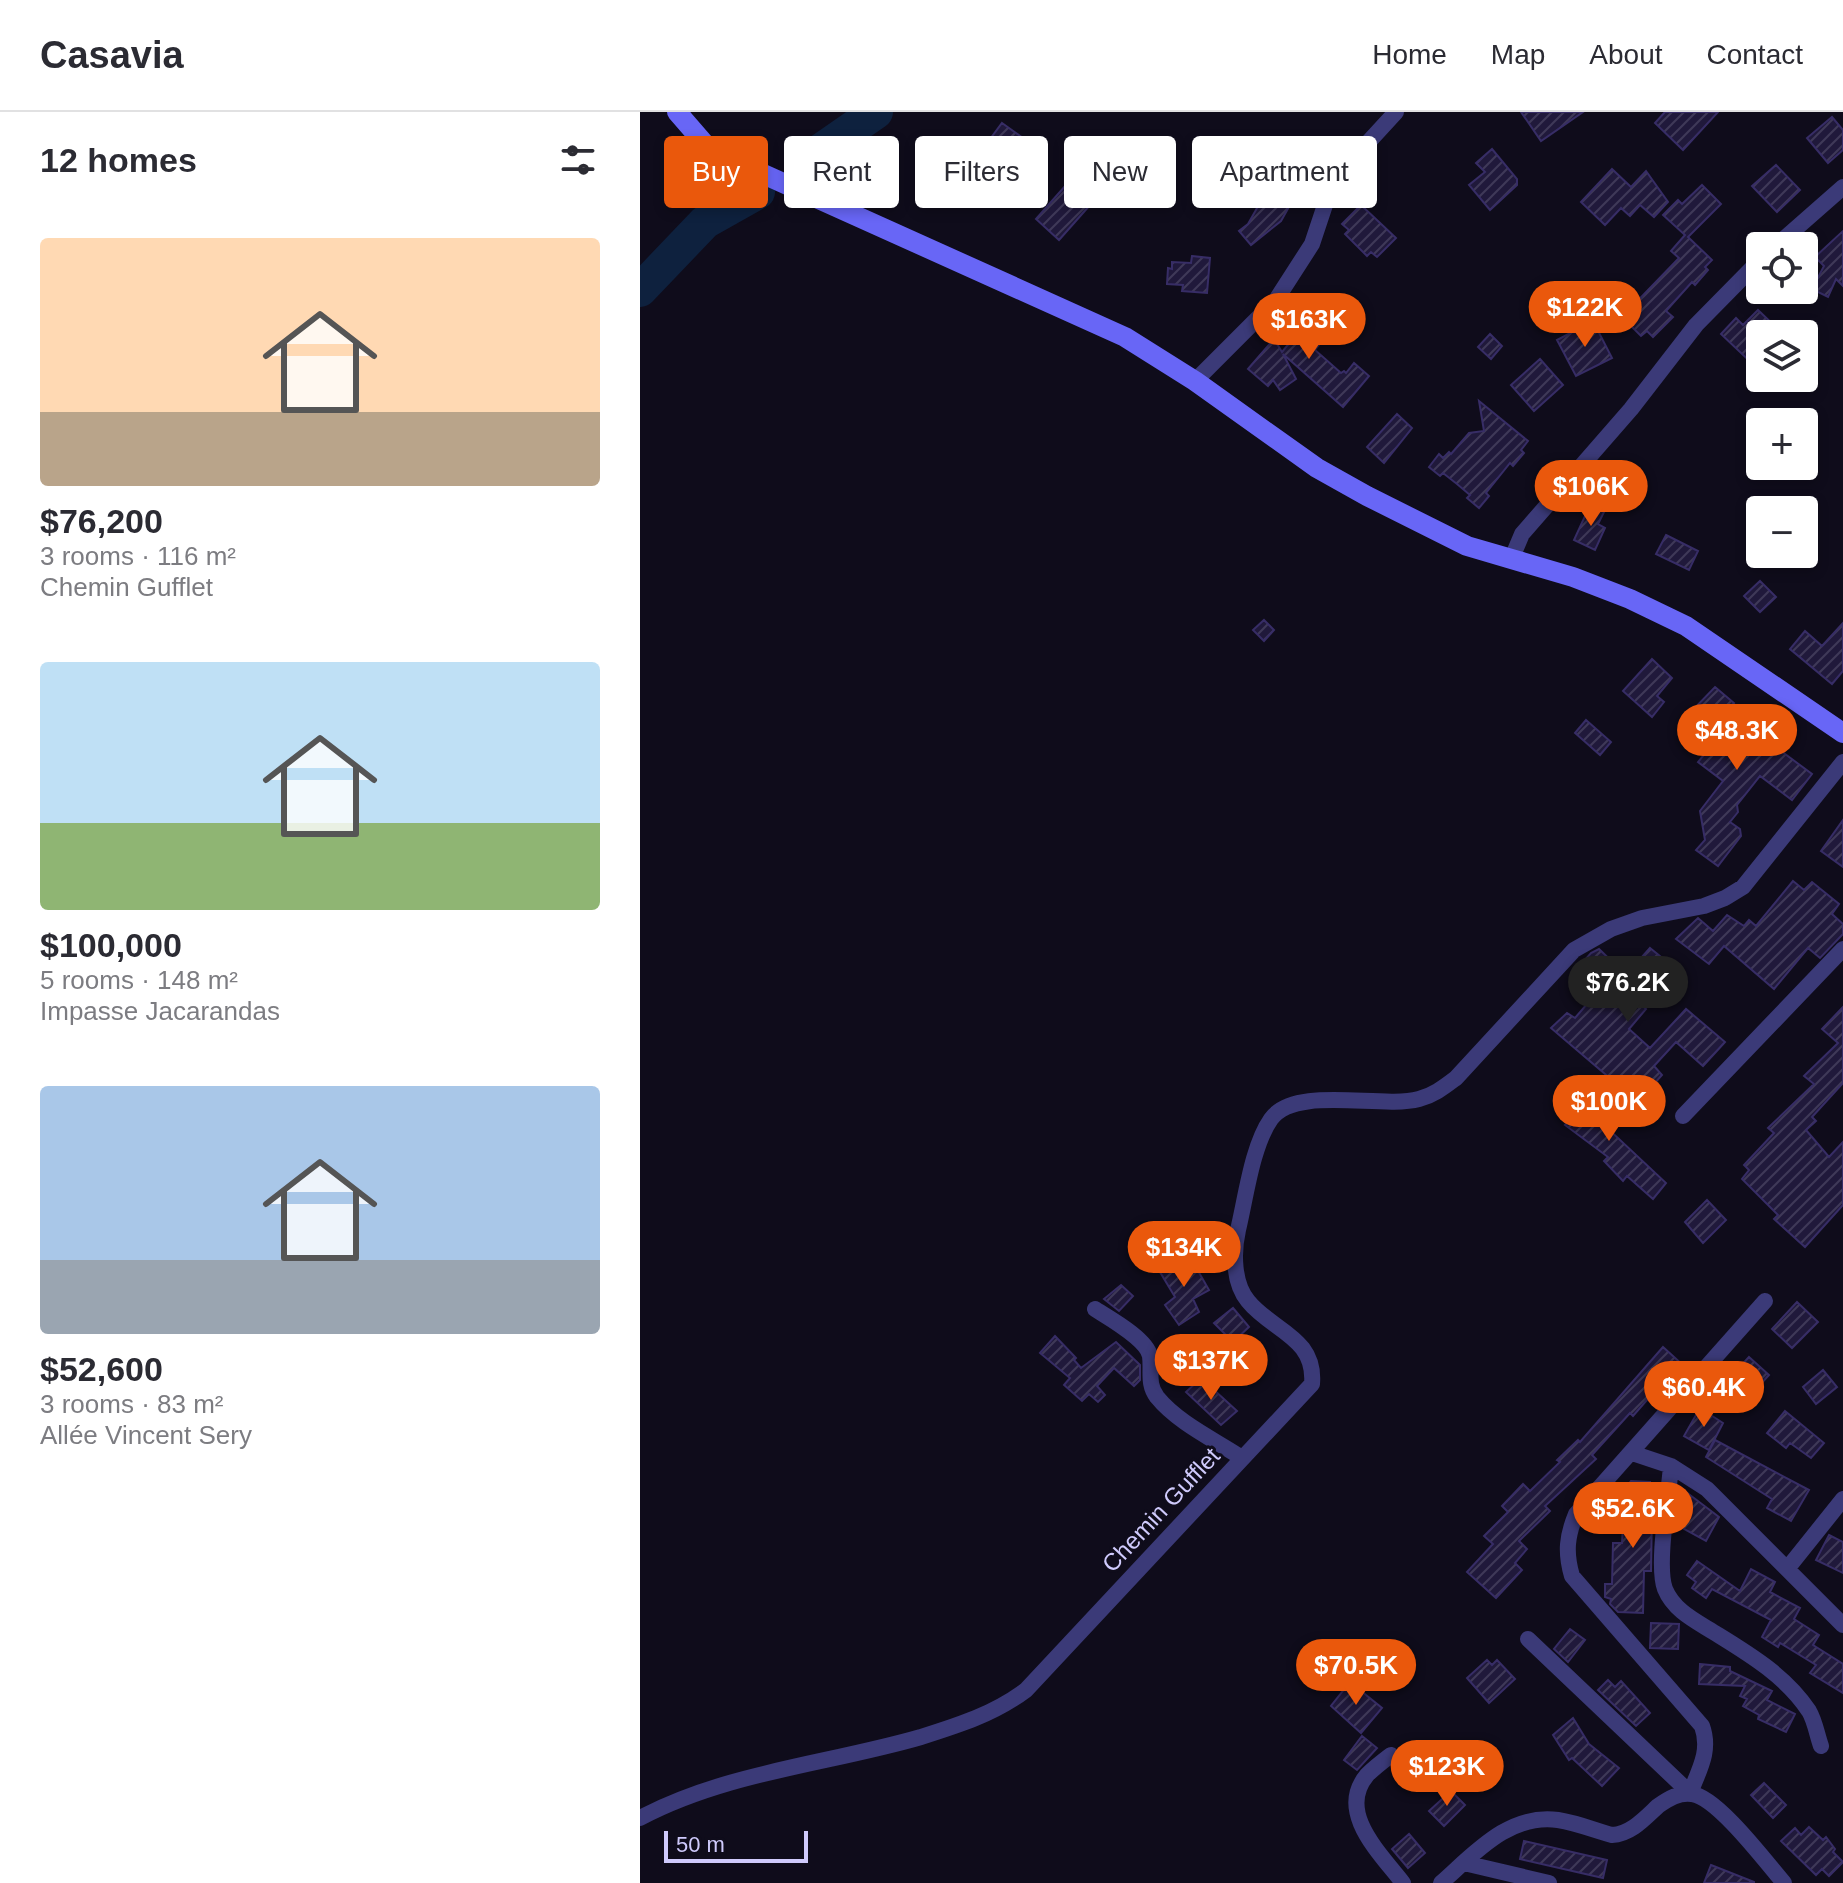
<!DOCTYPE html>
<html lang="en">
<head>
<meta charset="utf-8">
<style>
	body { margin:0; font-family:Helvetica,sans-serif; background:#f2f2f3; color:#2b2b33; height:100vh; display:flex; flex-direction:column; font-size:30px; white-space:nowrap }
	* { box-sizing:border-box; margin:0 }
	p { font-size:26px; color:#7c7c81 }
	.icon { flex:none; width:44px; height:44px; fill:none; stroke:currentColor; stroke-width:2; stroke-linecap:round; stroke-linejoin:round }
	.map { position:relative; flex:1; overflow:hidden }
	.details { display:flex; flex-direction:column; background:#fff; width:640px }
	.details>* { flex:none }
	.guide { position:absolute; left:24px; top:24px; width:760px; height:72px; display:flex; gap:16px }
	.controls { position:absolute; left:1106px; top:120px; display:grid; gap:16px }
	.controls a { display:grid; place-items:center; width:72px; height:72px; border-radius:8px; background:#fff; box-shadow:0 4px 12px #0003; font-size:40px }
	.scale { position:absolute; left:24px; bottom:20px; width:144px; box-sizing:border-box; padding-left:8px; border:4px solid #cfcafc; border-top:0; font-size:22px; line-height:28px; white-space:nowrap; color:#cfcafc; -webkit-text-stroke:6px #0f0c1b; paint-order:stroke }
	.price { position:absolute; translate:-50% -68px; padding:0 18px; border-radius:28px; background:#ea580c; color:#fff; font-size:26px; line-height:52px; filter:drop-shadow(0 2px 4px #0008) }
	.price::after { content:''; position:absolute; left:50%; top:48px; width:24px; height:18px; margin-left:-12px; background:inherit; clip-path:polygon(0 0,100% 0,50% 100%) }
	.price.on { background:#222; color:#fff }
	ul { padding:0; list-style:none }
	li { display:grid; align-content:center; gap:16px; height:424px; padding:0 40px }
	li span { display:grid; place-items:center; height:248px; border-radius:8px; color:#555 }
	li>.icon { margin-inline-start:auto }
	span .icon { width:144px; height:144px; fill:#fffc; stroke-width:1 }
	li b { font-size:34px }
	h2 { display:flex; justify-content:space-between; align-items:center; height:96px; padding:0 40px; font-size:34px }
	.tag { padding:0 28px; border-radius:8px; background:#fff; box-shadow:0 4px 12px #0003; font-size:28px; line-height:72px }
	.tag.on { background:#ea580c; color:#fff }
	header { display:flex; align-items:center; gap:48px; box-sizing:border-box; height:112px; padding:0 40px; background:#fff; border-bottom:2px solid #e1e1e2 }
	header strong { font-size:38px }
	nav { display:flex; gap:44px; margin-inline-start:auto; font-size:28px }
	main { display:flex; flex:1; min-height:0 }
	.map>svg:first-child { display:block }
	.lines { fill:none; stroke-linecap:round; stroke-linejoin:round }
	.river { stroke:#0e213e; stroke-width:34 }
	.building { fill:url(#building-hatch); stroke:#372d66; stroke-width:2 }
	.minor { stroke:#3b3a78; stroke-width:16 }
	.secondary { stroke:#6866f6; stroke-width:20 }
	.labels { text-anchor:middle; stroke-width:6; stroke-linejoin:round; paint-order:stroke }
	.street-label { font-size:24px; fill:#cfcafc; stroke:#0f0c1b }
</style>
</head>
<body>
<header>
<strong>Casavia</strong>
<nav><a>Home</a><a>Map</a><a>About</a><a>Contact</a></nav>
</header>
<main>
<section class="details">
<h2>12 homes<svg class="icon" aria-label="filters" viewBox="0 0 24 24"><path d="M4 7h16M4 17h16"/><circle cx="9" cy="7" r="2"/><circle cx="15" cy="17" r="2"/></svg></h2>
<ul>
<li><span style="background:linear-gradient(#ffd9b3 70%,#b9a48a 0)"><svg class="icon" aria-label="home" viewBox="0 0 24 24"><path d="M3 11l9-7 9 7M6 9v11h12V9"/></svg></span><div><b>$76,200</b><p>3 rooms · 116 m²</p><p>Chemin Gufflet</p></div></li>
<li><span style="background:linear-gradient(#bfe0f5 65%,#8fb573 0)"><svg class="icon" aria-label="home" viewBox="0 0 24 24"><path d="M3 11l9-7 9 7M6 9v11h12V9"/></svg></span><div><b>$100,000</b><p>5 rooms · 148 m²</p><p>Impasse Jacarandas</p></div></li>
<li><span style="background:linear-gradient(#a9c7e8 70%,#9aa5b1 0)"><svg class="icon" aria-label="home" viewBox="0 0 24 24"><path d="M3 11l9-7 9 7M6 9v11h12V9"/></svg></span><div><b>$52,600</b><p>3 rooms · 83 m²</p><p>Allée Vincent Sery</p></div></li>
</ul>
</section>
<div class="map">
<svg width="1203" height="1771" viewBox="0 0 1203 1771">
	<defs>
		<pattern id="building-hatch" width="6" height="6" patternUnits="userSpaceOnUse" patternTransform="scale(2)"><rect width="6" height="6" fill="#20193b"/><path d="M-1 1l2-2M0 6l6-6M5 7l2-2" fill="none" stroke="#3f3958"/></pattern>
	</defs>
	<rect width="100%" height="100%" fill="#0f0c1b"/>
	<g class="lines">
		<path class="river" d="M 164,50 L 236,0
			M 0,178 L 65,110 L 118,80"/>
	</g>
	<path class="building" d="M 881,0 L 943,0 L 901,29 Z
		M 1025,0 L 1078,0 L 1043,38 L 1015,11 Z
		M 1192,5 L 1203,18 L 1203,38 L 1188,51 L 1167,26 Z
		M 362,11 L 397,36 L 374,69 L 353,54 L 350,57 L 336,46 Z
		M 489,35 L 505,49 L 510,44 L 522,54 L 507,72 L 477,48 Z
		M 852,37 L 877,67 L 877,73 L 850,98 L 829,73 L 845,60 L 836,51 Z
		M283 46a9 9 0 1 1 18 0a9 9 0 1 1-18 0Z
		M 1136,53 L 1160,78 L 1137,100 L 1112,74 Z
		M 972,57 L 991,75 L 1006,59 L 1028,90 L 1014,105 L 1000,93 L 990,104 L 981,96 L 965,113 L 941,90 Z
		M 434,64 L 458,84 L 419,128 L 396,107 Z
		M 630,73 L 654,86 L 641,109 L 611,133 L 599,119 L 608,112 Z
		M 1062,73 L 1081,92 L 1048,125 L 1072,148 L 1065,155 L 1068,158 L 1055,173 L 1052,170 L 1026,199 L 1033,205 L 1013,225 L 1007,219 L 1001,224 L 982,205 L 1039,146 L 1031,139 L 1045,123 L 1023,103 L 1038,88 L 1042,92 Z
		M 721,93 L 756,126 L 737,145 L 731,140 L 727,144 L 705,122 L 709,118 L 702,112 Z
		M 1203,119 L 1203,174 L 1196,167 L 1188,185 L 1172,177 L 1184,154 L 1175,145 Z
		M 552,144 L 570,146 L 567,181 L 542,179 L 543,173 L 527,172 L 528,156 L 532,157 L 532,150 L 551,151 Z
		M 674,191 L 697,210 L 675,238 L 701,261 L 704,259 L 706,261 L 714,251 L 729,264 L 703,295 L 643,242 L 656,267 L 640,278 L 633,268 L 628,274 L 608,257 L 634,227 L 642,240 L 667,210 L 662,206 Z
		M 1118,198 L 1143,222 L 1120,222 L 1120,259 L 1081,222 L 1096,206 L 1103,213 Z
		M 953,209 L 972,246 L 936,264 L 917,228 Z
		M 850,222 L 862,234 L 851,247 L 838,235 Z
		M 900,247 L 923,273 L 894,299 L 871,273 Z
		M 839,289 L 888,329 L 881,338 L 884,341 L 873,354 L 870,351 L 846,381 L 849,384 L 839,396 L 827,386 L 830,383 L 817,372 L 803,361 L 800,364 L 789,355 L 799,342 L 803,346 L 809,340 L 811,342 L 829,321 L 844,319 Z
		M 757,302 L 772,316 L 744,351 L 727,335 Z
		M 951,391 L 965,398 L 958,412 L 965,416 L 955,438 L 934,428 Z
		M 1026,423 L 1058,439 L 1049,458 L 1016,442 Z
		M 1120,469 L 1136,485 L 1120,500 L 1104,484 Z
		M 624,508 L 634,518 L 624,529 L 613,518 Z
		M 1203,511 L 1203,559 L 1192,572 L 1150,537 L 1165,519 L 1182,534 Z
		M 1012,547 L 1032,566 L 1017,584 L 1024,590 L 1012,605 L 983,579 Z
		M 1075,575 L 1094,591 L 1087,599 L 1172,662 L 1152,688 L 1120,664 L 1097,693 L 1098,700 L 1090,710 L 1100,717 L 1101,724 L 1078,754 L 1056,738 L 1065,728 L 1060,699 L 1083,669 L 1058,650 L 1077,627 L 1049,602 Z
		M 946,608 L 971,630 L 960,643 L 935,621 Z
		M 1203,708 L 1203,755 L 1181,739 Z
		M 1153,769 L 1164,778 L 1172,770 L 1199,792 L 1192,802 L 1203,812 L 1203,822 L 1180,846 L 1168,836 L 1134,877 L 1084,834 L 1069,852 L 1036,827 L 1058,806 L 1073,819 L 1087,803 L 1104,814 L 1109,808 L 1116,814 Z
		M 1010,836 L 1021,845 L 1014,854 L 1026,864 L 999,890 L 1006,897 L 989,917 L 1010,936 L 1046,897 L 1085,930 L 1063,954 L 1036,930 L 1014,954 L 1022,963 L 998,990 L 911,916 L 927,901 L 935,906 L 954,884 L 931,864 L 951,841 L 959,837 L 986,863 Z
		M 1203,895 L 1203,971 L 1172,1005 L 1176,1009 L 1166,1018 L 1189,1045 L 1203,1030 L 1203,1093 L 1165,1135 L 1134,1107 L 1138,1103 L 1102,1067 L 1109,1058 L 1104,1053 L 1134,1021 L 1128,1016 L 1174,972 L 1164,964 L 1198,931 L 1182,917 Z
		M 937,977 L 971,1005 L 964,1013 L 1026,1071 L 1013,1087 L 987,1064 L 983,1069 L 964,1049 L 968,1045 L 925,1013 L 931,1007 L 919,997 Z
		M 1067,1088 L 1086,1108 L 1063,1131 L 1045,1110 Z
		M 549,1143 L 569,1178 L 553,1187 L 559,1200 L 539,1213 L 525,1193 L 535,1185 L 520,1160 Z
		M 481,1173 L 493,1184 L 479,1199 L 464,1187 Z
		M 1157,1190 L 1178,1210 L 1152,1236 L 1132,1217 Z
		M 593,1196 L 609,1215 L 593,1230 L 574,1211 Z
		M 415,1224 L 436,1246 L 434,1248 L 441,1256 L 476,1230 L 500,1253 L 500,1268 L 494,1274 L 474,1256 L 457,1274 L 465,1283 L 458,1290 L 449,1282 L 442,1289 L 424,1273 L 430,1266 L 400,1241 Z
		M 547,1229 L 567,1245 L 554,1258 L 536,1240 Z
		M 1023,1235 L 1044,1254 L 1023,1276 L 1020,1273 L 993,1304 L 990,1301 L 952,1343 L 956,1347 L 905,1394 L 910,1399 L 879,1429 L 887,1437 L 875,1451 L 882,1458 L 856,1486 L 827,1460 L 853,1432 L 844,1424 L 868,1400 L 862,1394 L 883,1372 L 890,1379 L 920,1350 L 917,1348 L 938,1328 L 940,1330 Z
		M 1109,1245 L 1129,1263 L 1117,1276 L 1114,1273 L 1111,1276 L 1097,1264 L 1100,1261 L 1097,1258 Z
		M 1183,1258 L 1197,1275 L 1176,1292 L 1163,1275 Z
		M 561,1266 L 597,1299 L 581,1313 L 546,1280 Z
		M 1060,1296 L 1083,1311 L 1069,1338 L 1044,1324 Z
		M 1145,1299 L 1184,1331 L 1171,1346 L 1150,1331 L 1146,1336 L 1127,1321 Z
		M 1075,1328 L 1169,1378 L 1151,1409 L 1127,1396 L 1132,1387 L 1066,1345 Z
		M 991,1369 L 1010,1370 L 1010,1377 L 1017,1380 L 1014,1402 L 1012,1401 L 1011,1459 L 1004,1459 L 1003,1501 L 978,1500 L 970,1492 L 971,1487 L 965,1485 L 965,1472 L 972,1472 L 973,1431 L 982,1431 L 985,1377 Z
		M 1046,1380 L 1079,1405 L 1066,1429 L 1035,1412 L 1038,1391 Z
		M 1189,1423 L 1203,1430 L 1203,1461 L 1176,1448 Z
		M 1057,1449 L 1100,1479 L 1111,1457 L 1135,1470 L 1130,1480 L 1160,1496 L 1154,1507 L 1179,1523 L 1173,1533 L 1203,1552 L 1203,1581 L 1170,1561 L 1176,1553 L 1140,1531 L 1138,1535 L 1122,1525 L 1131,1508 L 1072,1477 L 1066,1486 L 1052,1476 L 1056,1470 L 1047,1463 Z
		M 1011,1511 L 1039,1512 L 1038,1537 L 1010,1536 Z
		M 930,1517 L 945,1528 L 928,1550 L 914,1537 Z
		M 847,1548 L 852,1553 L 857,1548 L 875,1567 L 849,1591 L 827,1566 Z
		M 1060,1552 L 1090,1555 L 1090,1559 L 1132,1579 L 1127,1588 L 1155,1602 L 1146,1620 L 1118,1607 L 1119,1603 L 1103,1594 L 1107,1587 L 1100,1584 L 1105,1574 L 1059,1572 Z
		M 968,1568 L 975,1575 L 981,1569 L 1010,1601 L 996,1614 L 958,1578 Z
		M 710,1570 L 742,1596 L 721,1621 L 691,1594 Z
		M 933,1606 L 949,1632 L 979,1656 L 962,1674 L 932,1646 L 929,1648 L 913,1623 Z
		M 722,1624 L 737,1636 L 717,1658 L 704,1648 Z
		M 1124,1671 L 1146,1693 L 1133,1706 L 1111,1683 Z
		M 811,1679 L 825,1693 L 804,1714 L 789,1699 Z
		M 1169,1715 L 1183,1728 L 1186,1725 L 1195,1737 L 1193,1740 L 1203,1750 L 1189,1764 L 1182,1757 L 1176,1763 L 1141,1729 L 1155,1716 L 1161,1723 Z
		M 769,1722 L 785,1741 L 768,1756 L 752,1737 Z
		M 884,1729 L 967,1748 L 963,1766 L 880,1747 Z
		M 1071,1753 L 1114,1770 L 1114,1771 L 1064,1771 Z"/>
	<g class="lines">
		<path class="minor" d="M 1136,134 L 1203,75
			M 555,269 L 636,188 L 672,132 L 689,81 L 700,61 L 756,0
			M 871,448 L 882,422 L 991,297 L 1056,213 L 1120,148
			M 1043,1004 L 1203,837
			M 455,1197 C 469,1206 507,1227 510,1244 C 512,1259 507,1272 517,1285 C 538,1311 575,1328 602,1346
			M 992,1341 L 1031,1354 L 1067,1377 L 1203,1513
			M 1031,1354 C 1029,1382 1016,1453 1025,1477 C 1034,1499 1056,1509 1075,1521 C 1109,1542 1146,1564 1169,1599 C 1175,1609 1177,1623 1181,1634
			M 1147,1457 L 1203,1387
			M 888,1527 L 1050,1681 C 1059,1658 1071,1639 1062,1614 L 932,1464 C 925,1440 927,1424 936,1402 L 1125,1189
			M 751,1643 C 743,1649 734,1656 727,1663 C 696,1700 740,1741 763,1771
			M 0,1706 C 87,1660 188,1652 281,1625 C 319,1613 354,1602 386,1578 L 672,1272 C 676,1225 632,1219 608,1189 C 593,1171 593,1140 598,1118 C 606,1085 612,1034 631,1007 C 655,973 741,997 779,987 C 794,983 804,975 816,966 L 934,838 L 971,817 L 1002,806 L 1064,794 L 1085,786 L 1103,775 L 1203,650
			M 824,1751 L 909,1771
			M 801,1771 C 834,1742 869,1701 918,1708 C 937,1711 954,1718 972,1723 C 991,1722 1005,1706 1018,1694 C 1028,1687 1039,1680 1052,1682 C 1077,1685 1126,1750 1144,1771"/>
		<path class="secondary" d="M 37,0 L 70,38 L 485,225 L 555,269 L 677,356 L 727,384 L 827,434 L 933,465 L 990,487 L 1046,514 L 1203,621"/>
	</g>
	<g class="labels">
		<g class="street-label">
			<text transform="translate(521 1398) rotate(-47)" y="8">Chemin Gufflet</text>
		</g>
	</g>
</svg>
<div class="controls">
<a><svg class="icon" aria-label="locate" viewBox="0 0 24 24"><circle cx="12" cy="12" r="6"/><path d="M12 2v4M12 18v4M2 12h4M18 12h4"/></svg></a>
<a><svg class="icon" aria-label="layers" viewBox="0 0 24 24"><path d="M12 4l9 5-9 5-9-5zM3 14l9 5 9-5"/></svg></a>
<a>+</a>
<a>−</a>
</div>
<div class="scale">50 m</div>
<b class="price" style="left:945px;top:237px">$122K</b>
<b class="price" style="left:669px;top:249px">$163K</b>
<b class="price" style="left:951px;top:416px">$106K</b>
<b class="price" style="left:1097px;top:660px">$48.3K</b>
<b class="price on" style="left:988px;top:912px">$76.2K</b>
<b class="price" style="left:969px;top:1031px">$100K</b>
<b class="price" style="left:544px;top:1177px">$134K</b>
<b class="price" style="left:571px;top:1290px">$137K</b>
<b class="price" style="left:1064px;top:1317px">$60.4K</b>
<b class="price" style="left:993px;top:1438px">$52.6K</b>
<b class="price" style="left:716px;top:1595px">$70.5K</b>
<b class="price" style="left:807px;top:1696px">$123K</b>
<div class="guide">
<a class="tag on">Buy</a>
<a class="tag">Rent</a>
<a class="tag">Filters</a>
<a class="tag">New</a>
<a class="tag">Apartment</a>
</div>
</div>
</main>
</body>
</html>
